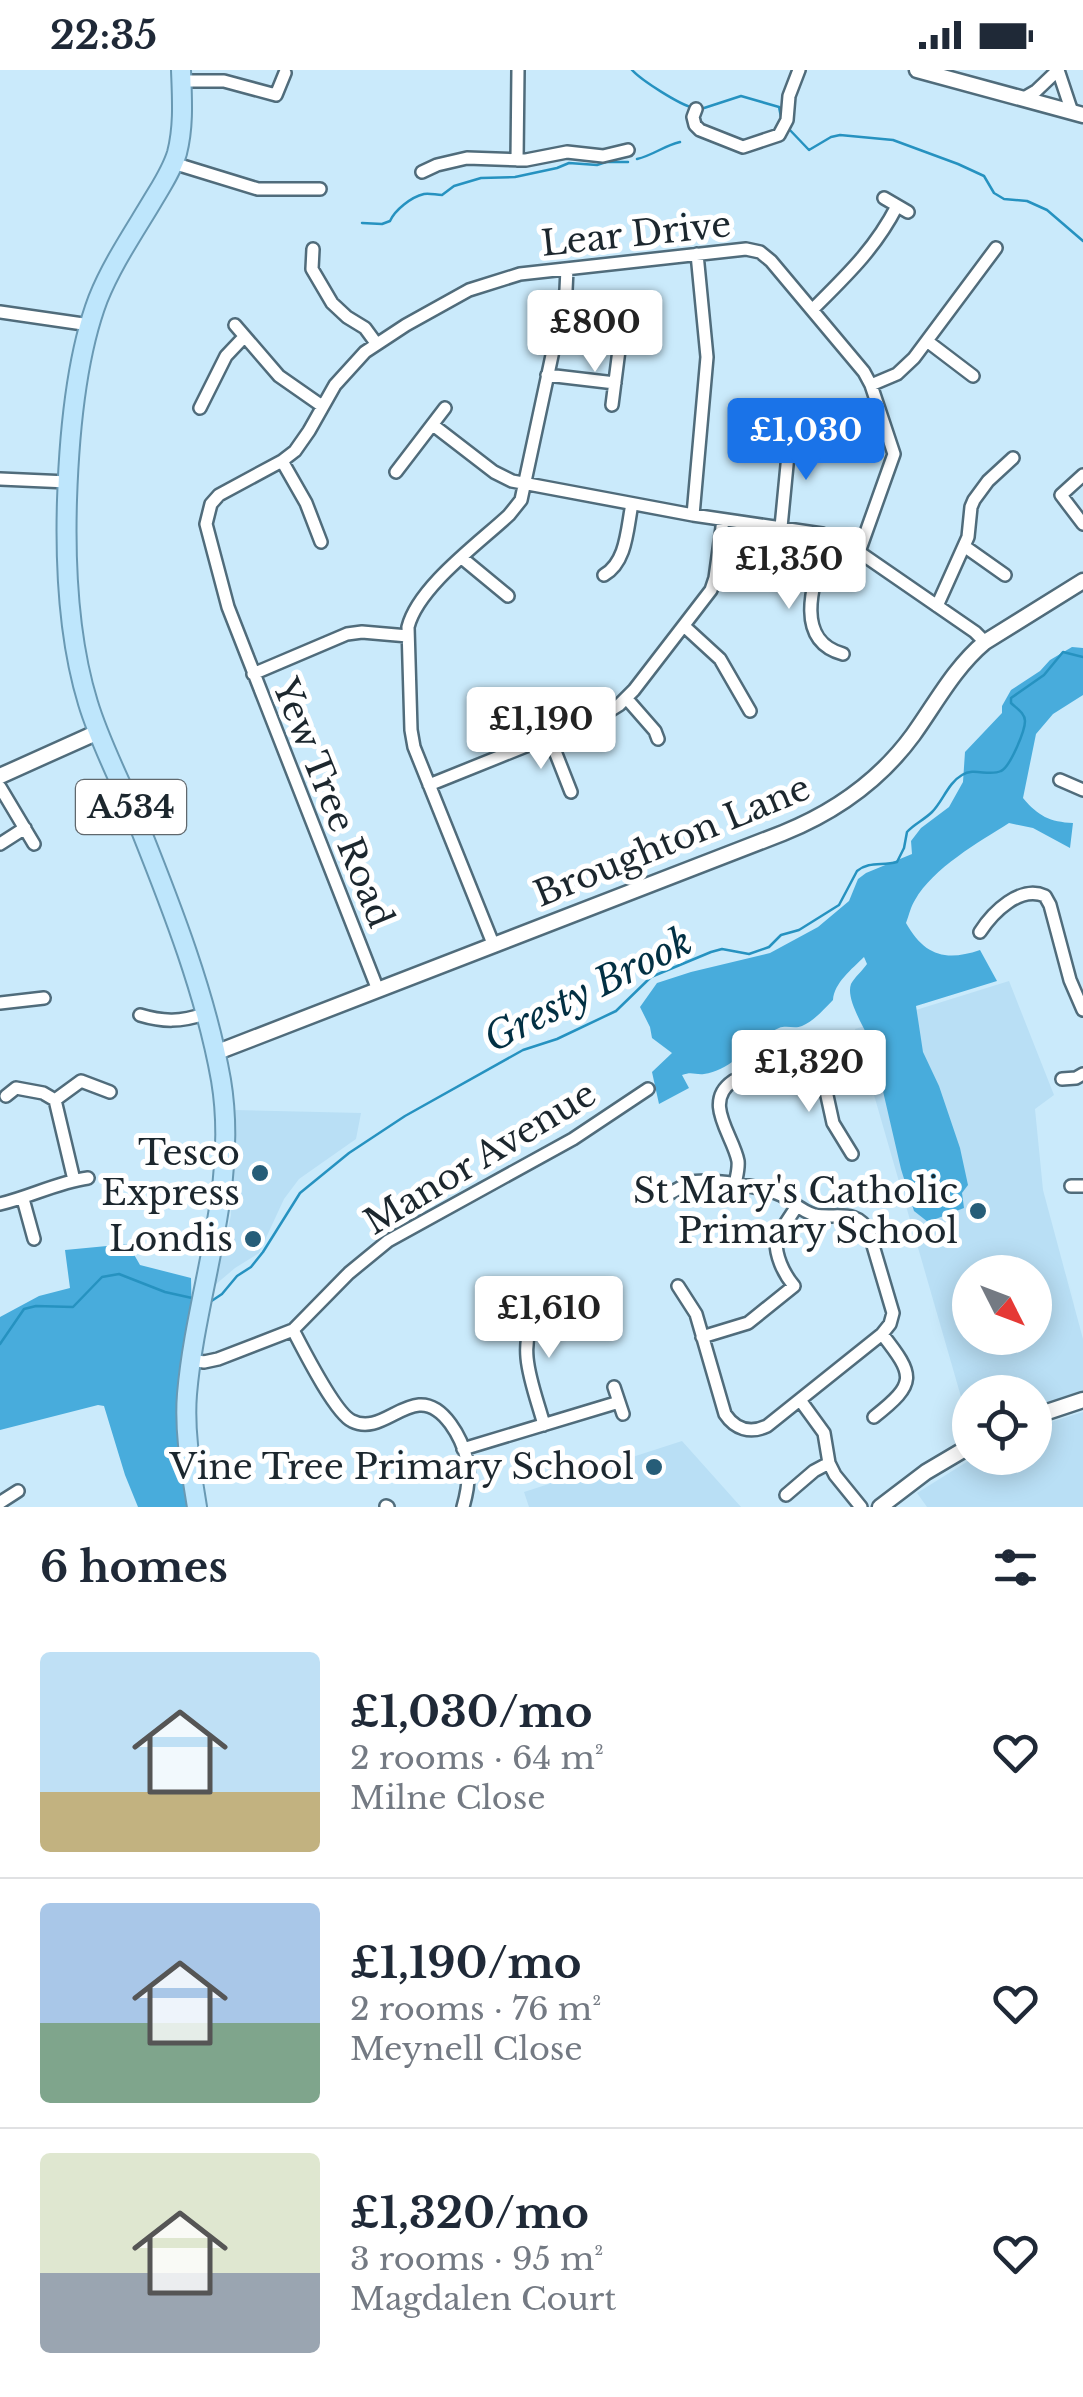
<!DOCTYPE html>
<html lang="en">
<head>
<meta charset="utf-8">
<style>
	body { margin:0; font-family:"Libre Baskerville",serif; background:#f2f2f3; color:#1f2937; height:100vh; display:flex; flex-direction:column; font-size:38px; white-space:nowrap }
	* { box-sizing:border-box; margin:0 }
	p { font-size:32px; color:#747a83 }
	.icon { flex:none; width:55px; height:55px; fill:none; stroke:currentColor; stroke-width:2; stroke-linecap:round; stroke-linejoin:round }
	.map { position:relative; height:1437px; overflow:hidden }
	.panel { display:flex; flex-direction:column; background:#fff; flex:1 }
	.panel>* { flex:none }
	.needle { width:65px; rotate:132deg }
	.buttons { position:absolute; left:952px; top:1185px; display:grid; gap:20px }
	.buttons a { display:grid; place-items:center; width:100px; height:100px; border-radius:50%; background:#fff; box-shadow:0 5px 25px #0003; font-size:50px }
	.price { position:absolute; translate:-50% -85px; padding:0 22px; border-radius:10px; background:#fff; color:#222; font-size:32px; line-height:65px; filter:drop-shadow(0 2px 5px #0008) }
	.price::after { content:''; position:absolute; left:50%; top:60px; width:30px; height:22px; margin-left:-15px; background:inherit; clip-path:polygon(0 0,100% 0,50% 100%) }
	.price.selected { background:#1a73e8; color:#fff }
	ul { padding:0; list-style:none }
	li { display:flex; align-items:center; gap:30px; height:250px; padding:0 40px }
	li+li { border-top:2px solid #e0e1e3 }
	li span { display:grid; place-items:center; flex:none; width:280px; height:200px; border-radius:10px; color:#555 }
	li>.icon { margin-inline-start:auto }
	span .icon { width:120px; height:120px; fill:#fffc; stroke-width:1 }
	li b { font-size:42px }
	h2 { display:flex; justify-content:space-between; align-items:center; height:120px; padding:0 40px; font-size:42px }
	.status { display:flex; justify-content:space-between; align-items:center; height:70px; padding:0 50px; background:#fff; direction:ltr }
	.status svg { height:28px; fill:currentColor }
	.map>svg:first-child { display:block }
	.built { fill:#b9dff5; fill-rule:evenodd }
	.forest { fill:#48acdc }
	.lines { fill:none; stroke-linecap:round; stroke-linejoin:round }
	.stream { stroke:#2692c0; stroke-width:2.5 }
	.minor-casing { stroke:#506c7b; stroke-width:16 }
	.tertiary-casing { stroke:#506c7b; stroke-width:19 }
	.primary-casing { stroke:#6999b3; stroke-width:22 }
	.minor { stroke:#fff; stroke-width:11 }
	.tertiary { stroke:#fff; stroke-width:14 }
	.primary { stroke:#bee6fc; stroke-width:18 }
	.poi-dot { fill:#265d78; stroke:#fff; stroke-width:4 }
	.labels { text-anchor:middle; stroke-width:10; stroke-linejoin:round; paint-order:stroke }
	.shield { fill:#fff; stroke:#60686d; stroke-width:2.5 }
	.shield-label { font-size:32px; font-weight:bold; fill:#1c272e }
	.street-label { font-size:35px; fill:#1c272e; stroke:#fff }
	.poi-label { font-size:35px; fill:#1c272e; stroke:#fff; text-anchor:end }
	.water-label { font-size:38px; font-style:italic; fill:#023043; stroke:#fff }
</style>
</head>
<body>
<div class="status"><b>22:35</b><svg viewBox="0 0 49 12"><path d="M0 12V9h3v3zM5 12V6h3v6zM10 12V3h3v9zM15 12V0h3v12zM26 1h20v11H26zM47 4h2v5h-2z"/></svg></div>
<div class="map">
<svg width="1083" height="1437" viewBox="0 0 1083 1437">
	<rect width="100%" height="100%" fill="#caeafb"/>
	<path class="built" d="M 1009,911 L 1054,1025 L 1035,1039 L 1043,1120 L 1083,1269 L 1083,1320 L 1035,1337 L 1035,1322 L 970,1322 L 970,1358 L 855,959 ZM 970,1202 L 1035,1202 L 1035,1268 L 970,1268 Z
		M 234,1040 L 361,1043 L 356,1069 L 299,1109 L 284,1129 L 259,1183 L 235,1198 L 215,1215 L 231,1145 Z
		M 1083,1342 L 1083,1437 L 927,1437 L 917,1423 L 973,1388 L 1035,1388 L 1035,1357 Z
		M 682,1371 L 741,1437 L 529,1437 L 524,1422 Z"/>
	<path class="forest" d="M 1072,577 L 1083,578 L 1083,625 L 1053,644 L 1036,664 L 1023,728 C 1038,746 1050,752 1073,753 L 1070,778 L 1033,758 L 1009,753 C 979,772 933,798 915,830 C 911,836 909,845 906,853 C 924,885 945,892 980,880 L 997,911 L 916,936 L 923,982 L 939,1016 L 960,1078 L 968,1115 L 962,1123 L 964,1138 L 928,1152 L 914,1141 L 901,1099 L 873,978 C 867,961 845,930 851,914 C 854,908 863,900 867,894 L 864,887 C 852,899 834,913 833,930 C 824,939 814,951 802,956 C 795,959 786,955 779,958 C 753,969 734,1000 704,1004 C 695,1005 692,1001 682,1005 L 689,1018 L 659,1034 L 652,1002 L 672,983 L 652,968 L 650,957 L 640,937 L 657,913 L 691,902 L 770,883 L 818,857 L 849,831 L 858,809 L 866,803 L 912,784 L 911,771 L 921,758 L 949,737 L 963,712 L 965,682 L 1002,643 L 1002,636 L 1011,620 L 1040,601 L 1050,590 Z
		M 128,1174 L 140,1195 L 191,1208 L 196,1437 L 138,1437 L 125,1405 L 104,1336 L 98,1335 L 0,1360 L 0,1247 L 39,1226 L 70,1218 L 65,1180 Z"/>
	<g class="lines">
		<path class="stream" d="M 632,0 C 642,11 679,34 693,38
			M 701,39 L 741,26 L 779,37 L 782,52
			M 788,58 L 809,80 L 831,67 L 840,65 L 893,70 L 958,94 L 984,106 L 994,123 L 1004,129 L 1027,131 L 1047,140 L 1083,171
			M 637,89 C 654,85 663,76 680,72
			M 362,153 L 382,154 L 390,151 C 395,140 411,127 424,124 C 430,123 436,125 442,125 L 454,116 L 481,108 L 515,107 L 557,98 L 569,93 L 597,95 L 606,92 L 628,92
			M 210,1232 L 222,1224 L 237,1206 L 251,1197 L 263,1182 L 300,1123 L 349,1083 L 405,1046 L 523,980 L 557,969 L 616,941 L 651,907 L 711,882 L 722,879 L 749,884 L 769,877 L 781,865 L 799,860 L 839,835 L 857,801 C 869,791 882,796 897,792 L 904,778 L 907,762 C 914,754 924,750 932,742 C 943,731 948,713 962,705 C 974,697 989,707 1001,701 C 1010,697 1025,661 1025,651 C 1025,643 1016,638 1011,633 L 1011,628 L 1044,605 L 1063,582 L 1083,587
			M 0,1274 L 24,1239 L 36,1236 L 73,1237 L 102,1207 L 119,1204 L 165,1222 L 192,1228"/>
		<defs>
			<path id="minor" d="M 1058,0 L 1072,42
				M 182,11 L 224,11 L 276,25 L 285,3
				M 1024,28 L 1036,21 L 1058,0
				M 696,39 L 693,47 L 695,55 L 700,60 L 743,77 L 779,65 L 787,50 L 789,26 L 799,0
				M 517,90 L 518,0
				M 173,93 L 258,119 L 320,119
				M 422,102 L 437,95 L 467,88 L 526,90 L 567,82 L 603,86 L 628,80
				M 884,128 L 908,142
				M 313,179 L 312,199 L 332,233 L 347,247 L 365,258 L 376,273
				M 812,240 C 846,206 875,179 897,136
				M 0,242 L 90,255
				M 235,255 L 279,306 L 322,336
				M 927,271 L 973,306
				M 547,305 L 615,313
				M 871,315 L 897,304 L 914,288 L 996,178
				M 612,335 L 619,280
				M 200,338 L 226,286 L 244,267
				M 433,355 L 494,402 L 512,411 L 693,445 L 822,464 L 859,482 L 975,562 L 985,572
				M 282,391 L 306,433 L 321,472
				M 396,402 L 445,338
				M 1083,405 L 1061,425 L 1083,454
				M 0,409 L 68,412
				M 693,445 L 707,287 L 697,184
				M 781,457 L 790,364
				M 828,466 C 818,501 788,569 843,584
				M 964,476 L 1005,505
				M 462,488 L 508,526
				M 604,505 C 627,492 627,458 632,434
				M 937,536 L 968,467 L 971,437 L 974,430 L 988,411 L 1013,388
				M 684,556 L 720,589 L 750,641
				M 253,604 L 347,564 L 362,562 L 408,566
				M 491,628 L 518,646 L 530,674
				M 627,629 L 655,661 L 658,669
				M 549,666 L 571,722
				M 1060,710 L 1083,720
				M 429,715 L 603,645 L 619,635 L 634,620 L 711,520 L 715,508 L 723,450
				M 0,717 L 34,774
				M 0,774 L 25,758
				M 980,862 C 993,842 1020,815 1045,826 L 1050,835 L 1070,910 L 1083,940
				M 494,876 L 414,677 L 411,660 L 408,557 C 418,517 479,473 509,445 L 521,430 L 566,220 L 567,199
				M 378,920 L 228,537 L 206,454 L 211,434 L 219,425 L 282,391 L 295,381 L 309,361 L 335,315 L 365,282 L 406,255 L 469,220 L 520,204 L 746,179 L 760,182 L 771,191 L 864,302 L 871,315 L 894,384 L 859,482
				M 0,933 L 44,928
				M 140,945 C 163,952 181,952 204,944
				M 808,984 L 824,1012 L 833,1053 L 852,1084
				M 1062,1009 L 1076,1008 L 1083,1004
				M 6,1026 L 16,1018 L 43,1023 L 55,1030
				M 74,1110 L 55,1030 L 81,1011 L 110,1022
				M 735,1115 C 736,1108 739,1099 738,1091 C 733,1065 702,1032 733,1011 L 818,979
				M 1071,1116 L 1083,1116
				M 661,1127 C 671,1124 680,1117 689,1113 C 707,1107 764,1117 781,1125 C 792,1131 802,1142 815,1145 C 836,1149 857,1138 869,1162 L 893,1243 L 890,1254 L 882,1264 L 767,1356 C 750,1364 735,1359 725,1344 L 696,1244 L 678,1216
				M 23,1129 L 34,1169
				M 0,1134 C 30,1127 58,1112 88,1108
				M 293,1260 C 303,1279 335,1343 352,1351 C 376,1363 396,1337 419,1335 C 444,1333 462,1369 467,1390 C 470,1405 467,1423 463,1437
				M 702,1267 L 748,1253 L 794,1216 C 783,1203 775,1185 776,1168 L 797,1136
				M 191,1290 L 204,1292 L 218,1289 L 293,1260 L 349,1203 L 388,1171 L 573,1069 L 648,1019
				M 614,1317 L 619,1332
				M 800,1330 L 824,1363 L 829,1393 L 835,1405 L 861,1437
				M 874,1347 C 917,1313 915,1306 882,1264
				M 544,1355 C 536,1323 513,1274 538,1247 C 549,1236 566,1229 579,1221 L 585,1227
				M 463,1379 L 619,1332 L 623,1344
				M 786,1425 L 814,1401 L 829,1393
				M 1,1432 L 18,1421
				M 386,1436 L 388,1437"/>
			<path id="tertiary" d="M 917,0 L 1083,45
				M 0,706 L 98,662
				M 215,983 L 783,763 C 835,742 880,710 913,665 C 936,633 954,598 985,572 L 1083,511
				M 1035,1346 L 1083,1330
				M 880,1437 L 926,1402 L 970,1376"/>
			<path id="primary" d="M 181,0 C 182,28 184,56 177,83 C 172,100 162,115 153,130 C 134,162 112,194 98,229 C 76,287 69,368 67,430 C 65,497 68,568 88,633 C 101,676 123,716 140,758 C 172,838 206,925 221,1010 C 239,1117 196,1219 187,1324 C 184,1362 191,1399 197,1437"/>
		</defs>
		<use href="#minor" class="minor-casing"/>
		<use href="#tertiary" class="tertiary-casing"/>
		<use href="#primary" class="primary-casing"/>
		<use href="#minor" class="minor"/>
		<use href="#tertiary" class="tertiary"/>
		<use href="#primary" class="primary"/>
	</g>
	<g class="poi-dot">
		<circle cx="260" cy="1103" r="10"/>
		<circle cx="978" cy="1141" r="10"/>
		<circle cx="253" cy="1169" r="10"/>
		<circle cx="654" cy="1397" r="10"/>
	</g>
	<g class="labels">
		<rect class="shield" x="76" y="710" width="110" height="54" rx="8"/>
		<g class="shield-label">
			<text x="131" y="748">A534</text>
		</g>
		<g class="street-label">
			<text transform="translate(636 164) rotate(-6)" y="12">Lear Drive</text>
			<text transform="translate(333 733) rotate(68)" y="12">Yew Tree Road</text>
			<text transform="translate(672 771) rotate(-22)" y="12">Broughton Lane</text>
			<text transform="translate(480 1088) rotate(-31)" y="12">Manor Avenue</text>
		</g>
		<g class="poi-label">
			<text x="240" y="1095">Tesco<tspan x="240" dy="40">Express</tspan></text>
			<text x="958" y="1133">St Mary's Catholic<tspan x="958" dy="40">Primary School</tspan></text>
			<text x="233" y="1181">Londis</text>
			<text x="634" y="1409">Vine Tree Primary School</text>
		</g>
		<g class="water-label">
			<text transform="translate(588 920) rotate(-27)" y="13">Gresty Brook</text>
		</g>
	</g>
</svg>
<div class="buttons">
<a><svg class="needle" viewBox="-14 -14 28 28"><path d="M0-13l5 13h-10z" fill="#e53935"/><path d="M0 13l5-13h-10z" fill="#747a83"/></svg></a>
<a><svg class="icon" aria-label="locate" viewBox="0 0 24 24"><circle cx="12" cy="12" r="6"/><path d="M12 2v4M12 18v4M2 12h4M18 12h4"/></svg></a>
</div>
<b class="price" style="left:595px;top:305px">£800</b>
<b class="price selected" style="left:806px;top:413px">£1,030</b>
<b class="price" style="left:789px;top:542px">£1,350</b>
<b class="price" style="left:541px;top:702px">£1,190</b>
<b class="price" style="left:809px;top:1045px">£1,320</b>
<b class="price" style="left:549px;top:1291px">£1,610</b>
</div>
<section class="panel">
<h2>6 homes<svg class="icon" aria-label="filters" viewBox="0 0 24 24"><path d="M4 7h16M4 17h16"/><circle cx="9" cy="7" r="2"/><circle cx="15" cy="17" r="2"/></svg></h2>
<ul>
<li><span style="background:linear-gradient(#bfe0f5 70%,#c2b280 0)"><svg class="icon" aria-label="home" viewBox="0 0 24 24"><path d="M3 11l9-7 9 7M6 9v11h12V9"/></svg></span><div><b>£1,030/mo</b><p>2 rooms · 64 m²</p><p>Milne Close</p></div><svg class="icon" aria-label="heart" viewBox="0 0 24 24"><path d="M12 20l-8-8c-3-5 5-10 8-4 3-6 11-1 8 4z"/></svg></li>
<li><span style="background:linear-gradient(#a9c7e8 60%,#7fa58c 0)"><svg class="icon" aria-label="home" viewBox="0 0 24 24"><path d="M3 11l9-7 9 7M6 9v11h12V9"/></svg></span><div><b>£1,190/mo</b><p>2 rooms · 76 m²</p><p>Meynell Close</p></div><svg class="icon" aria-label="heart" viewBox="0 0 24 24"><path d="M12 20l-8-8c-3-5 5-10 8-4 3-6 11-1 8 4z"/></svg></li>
<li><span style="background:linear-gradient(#dfe7d0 60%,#9aa5b1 0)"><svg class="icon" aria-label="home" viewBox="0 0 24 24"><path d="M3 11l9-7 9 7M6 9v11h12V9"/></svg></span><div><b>£1,320/mo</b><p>3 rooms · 95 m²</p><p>Magdalen Court</p></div><svg class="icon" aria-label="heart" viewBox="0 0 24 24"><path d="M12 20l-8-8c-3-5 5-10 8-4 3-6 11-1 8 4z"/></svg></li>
</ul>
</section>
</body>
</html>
